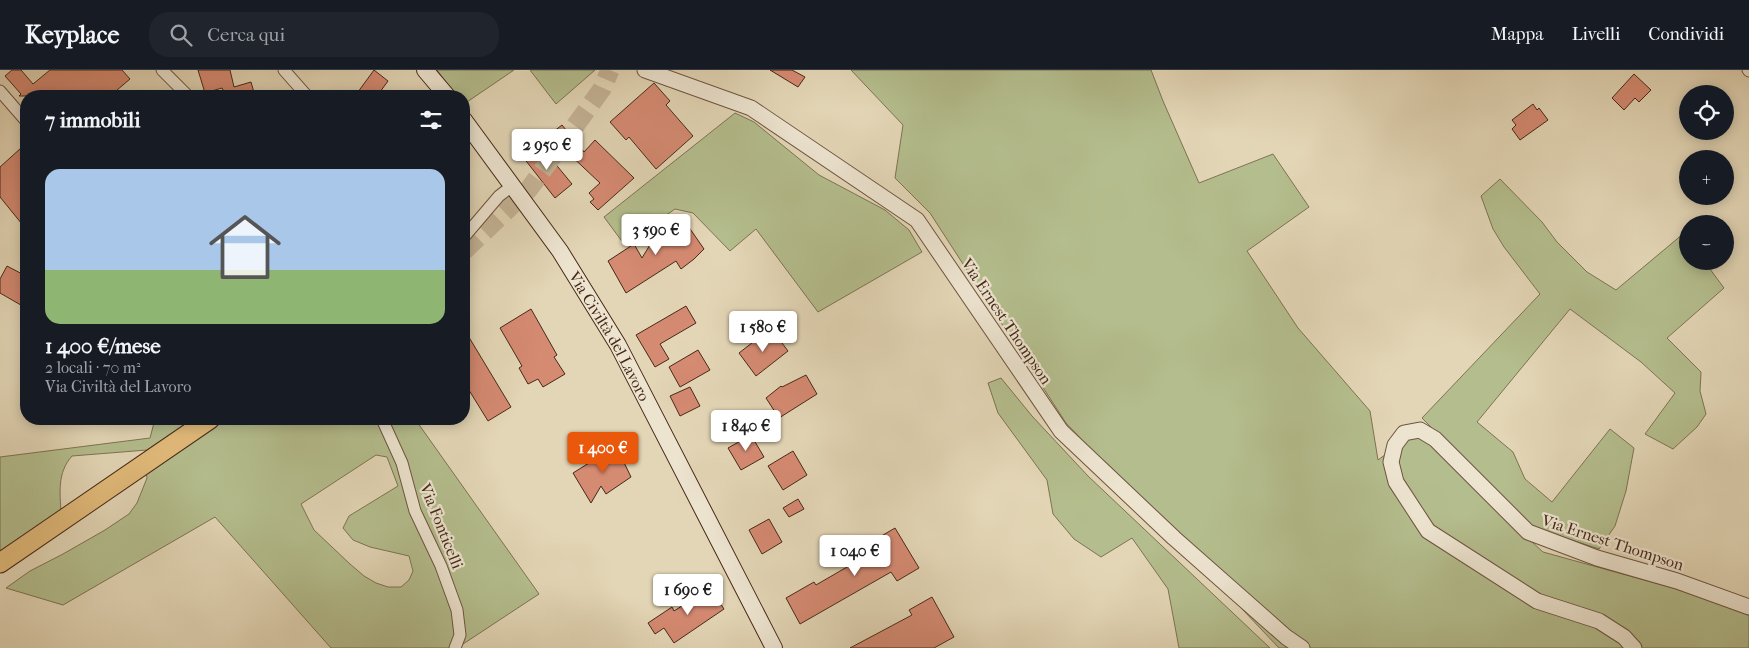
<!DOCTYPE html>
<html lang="it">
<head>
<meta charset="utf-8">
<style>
	body { margin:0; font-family:"IM FELL French Canon",serif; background:#20242c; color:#f1f3f6; height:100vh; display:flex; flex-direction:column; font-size:19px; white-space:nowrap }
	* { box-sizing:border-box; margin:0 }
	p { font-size:16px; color:#9ea1a6 }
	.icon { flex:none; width:28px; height:28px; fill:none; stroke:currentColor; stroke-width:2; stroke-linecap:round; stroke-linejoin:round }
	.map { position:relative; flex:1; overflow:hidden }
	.panel { position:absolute; left:20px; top:20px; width:450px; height:335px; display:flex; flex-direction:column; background:#171b24; border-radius:20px; box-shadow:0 2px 12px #0003 }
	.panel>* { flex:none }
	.controls { position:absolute; left:1679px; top:15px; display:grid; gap:10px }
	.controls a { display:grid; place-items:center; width:55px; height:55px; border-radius:50%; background:#171b24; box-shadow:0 2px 12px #0003; font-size:25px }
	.price { position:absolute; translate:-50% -42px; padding:0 11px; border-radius:5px; background:#fff; color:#222; font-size:16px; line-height:32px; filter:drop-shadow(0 1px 2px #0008) }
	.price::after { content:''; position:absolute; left:50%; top:30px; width:15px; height:11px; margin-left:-8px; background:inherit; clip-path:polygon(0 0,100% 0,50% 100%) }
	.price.current { background:#ea580c; color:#fff }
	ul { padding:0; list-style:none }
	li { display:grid; align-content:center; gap:10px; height:265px; padding:0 25px }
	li+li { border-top:1px solid #363941 }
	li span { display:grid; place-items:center; height:155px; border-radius:15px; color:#555 }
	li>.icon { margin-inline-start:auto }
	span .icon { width:90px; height:90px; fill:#fffc; stroke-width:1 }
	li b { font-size:21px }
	h2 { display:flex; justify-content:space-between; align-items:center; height:60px; padding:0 25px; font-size:21px }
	header { display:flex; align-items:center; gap:30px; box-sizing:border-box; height:70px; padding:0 25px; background:#171b24; border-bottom:1px solid #363941 }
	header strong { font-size:24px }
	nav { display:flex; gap:28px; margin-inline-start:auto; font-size:18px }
	.search { width:350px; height:45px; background:#20242c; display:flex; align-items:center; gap:12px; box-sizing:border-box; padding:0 18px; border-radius:20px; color:#9ea1a6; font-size:19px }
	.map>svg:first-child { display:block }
	.green { fill:#b4bd8d; stroke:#7e7352; fill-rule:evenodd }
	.building { fill:#d58a72; stroke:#472918 }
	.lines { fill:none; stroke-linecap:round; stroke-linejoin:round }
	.primary-tunnel { stroke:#c4b396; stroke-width:19; stroke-dasharray:19 9; stroke-linecap:butt }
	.minor-casing { stroke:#6e5440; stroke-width:13 }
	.tertiary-casing { stroke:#6e5440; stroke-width:17 }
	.secondary-casing { stroke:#472918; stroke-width:18 }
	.primary-casing { stroke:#472918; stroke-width:21 }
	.minor { stroke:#ede4d0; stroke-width:11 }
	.tertiary { stroke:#ede4d0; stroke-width:15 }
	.secondary { stroke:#ede4d0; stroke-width:16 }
	.primary { stroke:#e2bb7b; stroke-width:19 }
	.labels { text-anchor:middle; stroke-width:4.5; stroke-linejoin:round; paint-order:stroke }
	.street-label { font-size:16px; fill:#472918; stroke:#ede4d0 }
</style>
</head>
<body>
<header>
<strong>Keyplace</strong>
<div class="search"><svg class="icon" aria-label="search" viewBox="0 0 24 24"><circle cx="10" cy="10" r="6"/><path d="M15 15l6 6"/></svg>Cerca qui</div>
<nav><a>Mappa</a><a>Livelli</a><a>Condividi</a></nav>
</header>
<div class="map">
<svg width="1749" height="578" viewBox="0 0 1749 578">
	<rect width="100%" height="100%" fill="#e3d6b6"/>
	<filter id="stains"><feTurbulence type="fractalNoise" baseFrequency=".004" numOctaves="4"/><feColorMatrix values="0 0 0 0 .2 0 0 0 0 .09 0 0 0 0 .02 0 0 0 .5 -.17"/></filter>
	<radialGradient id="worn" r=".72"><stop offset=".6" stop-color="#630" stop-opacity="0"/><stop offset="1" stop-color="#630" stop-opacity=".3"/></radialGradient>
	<path class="green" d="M 437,0 L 514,0 L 464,34 L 464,26 L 456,26 Z
		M 530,0 L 595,0 L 556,34 Z
		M 851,0 L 1151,0 L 1163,31 L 1199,113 L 1273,84 L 1309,137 L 1247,181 L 1298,258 L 1370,341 L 1378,390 L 1409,367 L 1425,368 L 1488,432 L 1543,482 L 1684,521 L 1749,545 L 1749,578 L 1279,578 L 1066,353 L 930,143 L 895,108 L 903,55 Z
		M 735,43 L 754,52 L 819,105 L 885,140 L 909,160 L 922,182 L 818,242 L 756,159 L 730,181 L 693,143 L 675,139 L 624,174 L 604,147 Z
		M 1500,109 L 1542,152 L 1557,172 L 1587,202 L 1616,220 L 1683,164 L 1687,169 L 1688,191 L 1704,191 L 1724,218 L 1667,268 L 1701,302 L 1700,321 L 1706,344 L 1697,357 L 1673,379 L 1645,364 L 1675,323 L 1641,292 L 1570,239 L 1477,352 L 1513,382 L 1525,409 L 1552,432 L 1610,359 L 1634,378 L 1626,421 L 1615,456 L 1599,479 L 1527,455 L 1422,348 L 1540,224 L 1504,177 L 1493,159 L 1481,126 Z
		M 1001,308 L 1032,346 L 1088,406 L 1270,578 L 1179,578 L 1168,519 L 1132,468 L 1101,487 L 1074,469 L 1053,444 L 1047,410 L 998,343 L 988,313 Z
		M 155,349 L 194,349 L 147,380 L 72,386 C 57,403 60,422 61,443 L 0,481 L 0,387 L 150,368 Z
		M 224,349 L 415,349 L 539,524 L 457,578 L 331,578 L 215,447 L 63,535 L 6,518 L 30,501 L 63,484 L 105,460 L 129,444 L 137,433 L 147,408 L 146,403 ZM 376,385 L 387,387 L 398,416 L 349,446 L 343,458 L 353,470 L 370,477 L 409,486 L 413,501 L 409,510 L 401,517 L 388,517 L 376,513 L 364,506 L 350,494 L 314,460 L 301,434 Z"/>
	<path class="building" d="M 12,0 L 21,0 L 33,14 L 50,0 L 122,0 L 130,9 L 110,26 L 19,26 L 21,24 L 5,6 Z
		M 198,0 L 230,0 L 234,17 L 251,12 L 255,26 L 213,26 L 213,23 L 223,20 L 222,18 L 205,23 Z
		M 374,0 L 388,11 L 377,26 L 355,26 Z
		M 770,0 L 792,0 L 805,7 L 798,17 Z
		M 1634,4 L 1651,20 L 1639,32 L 1635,28 L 1624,40 L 1612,28 Z
		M 654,13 L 670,31 L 666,35 L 693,66 L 656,99 L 629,67 L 626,70 L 610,52 Z
		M 1533,34 L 1537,40 L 1539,38 L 1548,50 L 1520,70 L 1512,59 L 1516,55 L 1512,50 Z
		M 562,55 L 584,82 L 595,70 L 634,108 L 598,140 L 590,132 L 594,129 L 589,123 L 600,113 L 549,65 Z
		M 539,74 L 572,114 L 555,128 L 523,87 Z
		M 21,78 L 26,84 L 26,159 L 0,127 L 0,97 Z
		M 686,153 L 704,179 L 694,189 L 681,199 L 676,191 L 626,223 L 608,191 L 634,174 L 642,188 L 656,165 L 671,154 L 676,160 Z
		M 7,196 L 26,206 L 26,238 L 0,223 L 0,209 Z
		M 686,236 L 696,253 L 660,274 L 669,289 L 655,297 L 636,265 Z
		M 531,239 L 557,285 L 554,287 L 565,304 L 543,317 L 538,309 L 528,314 L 519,298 L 522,296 L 500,258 Z
		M 464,259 L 511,337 L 488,351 L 464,312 Z
		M 773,261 L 788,281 L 756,306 L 739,283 L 757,269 L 759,272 Z
		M 698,280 L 710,300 L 680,317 L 669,297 Z
		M 806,305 L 817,324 L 779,348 L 766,328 L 781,316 L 782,317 Z
		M 690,317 L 700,336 L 680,346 L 670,326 Z
		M 751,365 L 764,387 L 741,400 L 728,378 Z
		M 617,378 L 631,407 L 606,424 L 601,416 L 591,433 L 573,403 L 589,393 L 588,392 Z
		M 793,381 L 807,405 L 783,420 L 768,396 Z
		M 798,429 L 804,439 L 789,447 L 783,438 Z
		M 769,449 L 782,472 L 762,484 L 749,460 Z
		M 895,458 L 919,498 L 897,511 L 891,502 L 800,554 L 786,528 L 814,512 L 816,515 L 878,479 L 873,471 Z
		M 710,518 L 724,539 L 674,573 L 664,558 L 655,564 L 648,553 L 672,537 L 674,541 Z
		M 932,527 L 954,567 L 934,578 L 850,578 L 912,545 L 909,540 Z"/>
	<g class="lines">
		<path class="primary-tunnel" d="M 464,181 L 529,119 L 602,19 L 610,0"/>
		<defs>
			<path id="minor" d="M 162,0 L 188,26
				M 284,0 L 307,26
				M 1748,0 L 1749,1
				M 0,21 L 26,51
				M 464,167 L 499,126 L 512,116
				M 382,349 L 402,393 L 415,441 L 441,496 L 457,540 L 460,565 L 455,578"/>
			<path id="tertiary" d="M 645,0 L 751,38 L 917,150 L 1061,361 L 1174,468 L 1286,567 L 1302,578
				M 1634,578 L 1624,567 L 1599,551 L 1537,531 L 1428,461 L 1396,412 L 1391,392 L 1395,375 L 1404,363 L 1420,360 L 1435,369 L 1528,462 L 1597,488 L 1677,511 L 1749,537"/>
			<g id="secondary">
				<path d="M 425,0 L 447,26"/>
				<path id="s1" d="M 464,50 L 560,181 L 618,275 L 774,578"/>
			</g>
			<path id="primary" d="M 0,493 L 210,349"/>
		</defs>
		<use href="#minor" class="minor-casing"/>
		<use href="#tertiary" class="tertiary-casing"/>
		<use href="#secondary" class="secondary-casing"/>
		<use href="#primary" class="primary-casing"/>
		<use href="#minor" class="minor"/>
		<use href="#tertiary" class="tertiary"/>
		<use href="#secondary" class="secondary"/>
		<use href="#primary" class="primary"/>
	</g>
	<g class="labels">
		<g class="street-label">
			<text transform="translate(1007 251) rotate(56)" y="6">Via Ernest Thompson</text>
			<text dy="6" stroke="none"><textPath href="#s1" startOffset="261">Via Civiltà del Lavoro</textPath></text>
			<text transform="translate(442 456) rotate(68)" y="6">Via Fonticelli</text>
			<text transform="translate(1613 472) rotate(18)" y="6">Via Ernest Thompson</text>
		</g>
	</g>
	<rect width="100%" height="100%" filter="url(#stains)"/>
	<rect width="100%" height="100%" fill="url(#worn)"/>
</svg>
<div class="controls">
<a><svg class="icon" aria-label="locate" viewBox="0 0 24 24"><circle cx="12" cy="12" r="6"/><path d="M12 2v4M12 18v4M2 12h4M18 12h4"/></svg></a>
<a>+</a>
<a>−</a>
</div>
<b class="price" style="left:547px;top:101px">2 950 €</b>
<b class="price" style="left:656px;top:186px">3 590 €</b>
<b class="price" style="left:763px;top:283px">1 580 €</b>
<b class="price" style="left:746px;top:382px">1 840 €</b>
<b class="price current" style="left:603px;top:404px">1 400 €</b>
<b class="price" style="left:855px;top:507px">1 040 €</b>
<b class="price" style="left:688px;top:546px">1 690 €</b>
<section class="panel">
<h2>7 immobili<svg class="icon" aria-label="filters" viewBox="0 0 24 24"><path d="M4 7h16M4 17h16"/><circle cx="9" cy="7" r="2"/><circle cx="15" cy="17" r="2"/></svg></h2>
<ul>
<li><span style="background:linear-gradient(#a9c7e8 65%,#8fb573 0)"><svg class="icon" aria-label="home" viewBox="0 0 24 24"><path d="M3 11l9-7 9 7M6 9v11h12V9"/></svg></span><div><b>1 400 €/mese</b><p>2 locali · 70 m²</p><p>Via Civiltà del Lavoro</p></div></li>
</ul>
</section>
</div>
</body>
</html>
